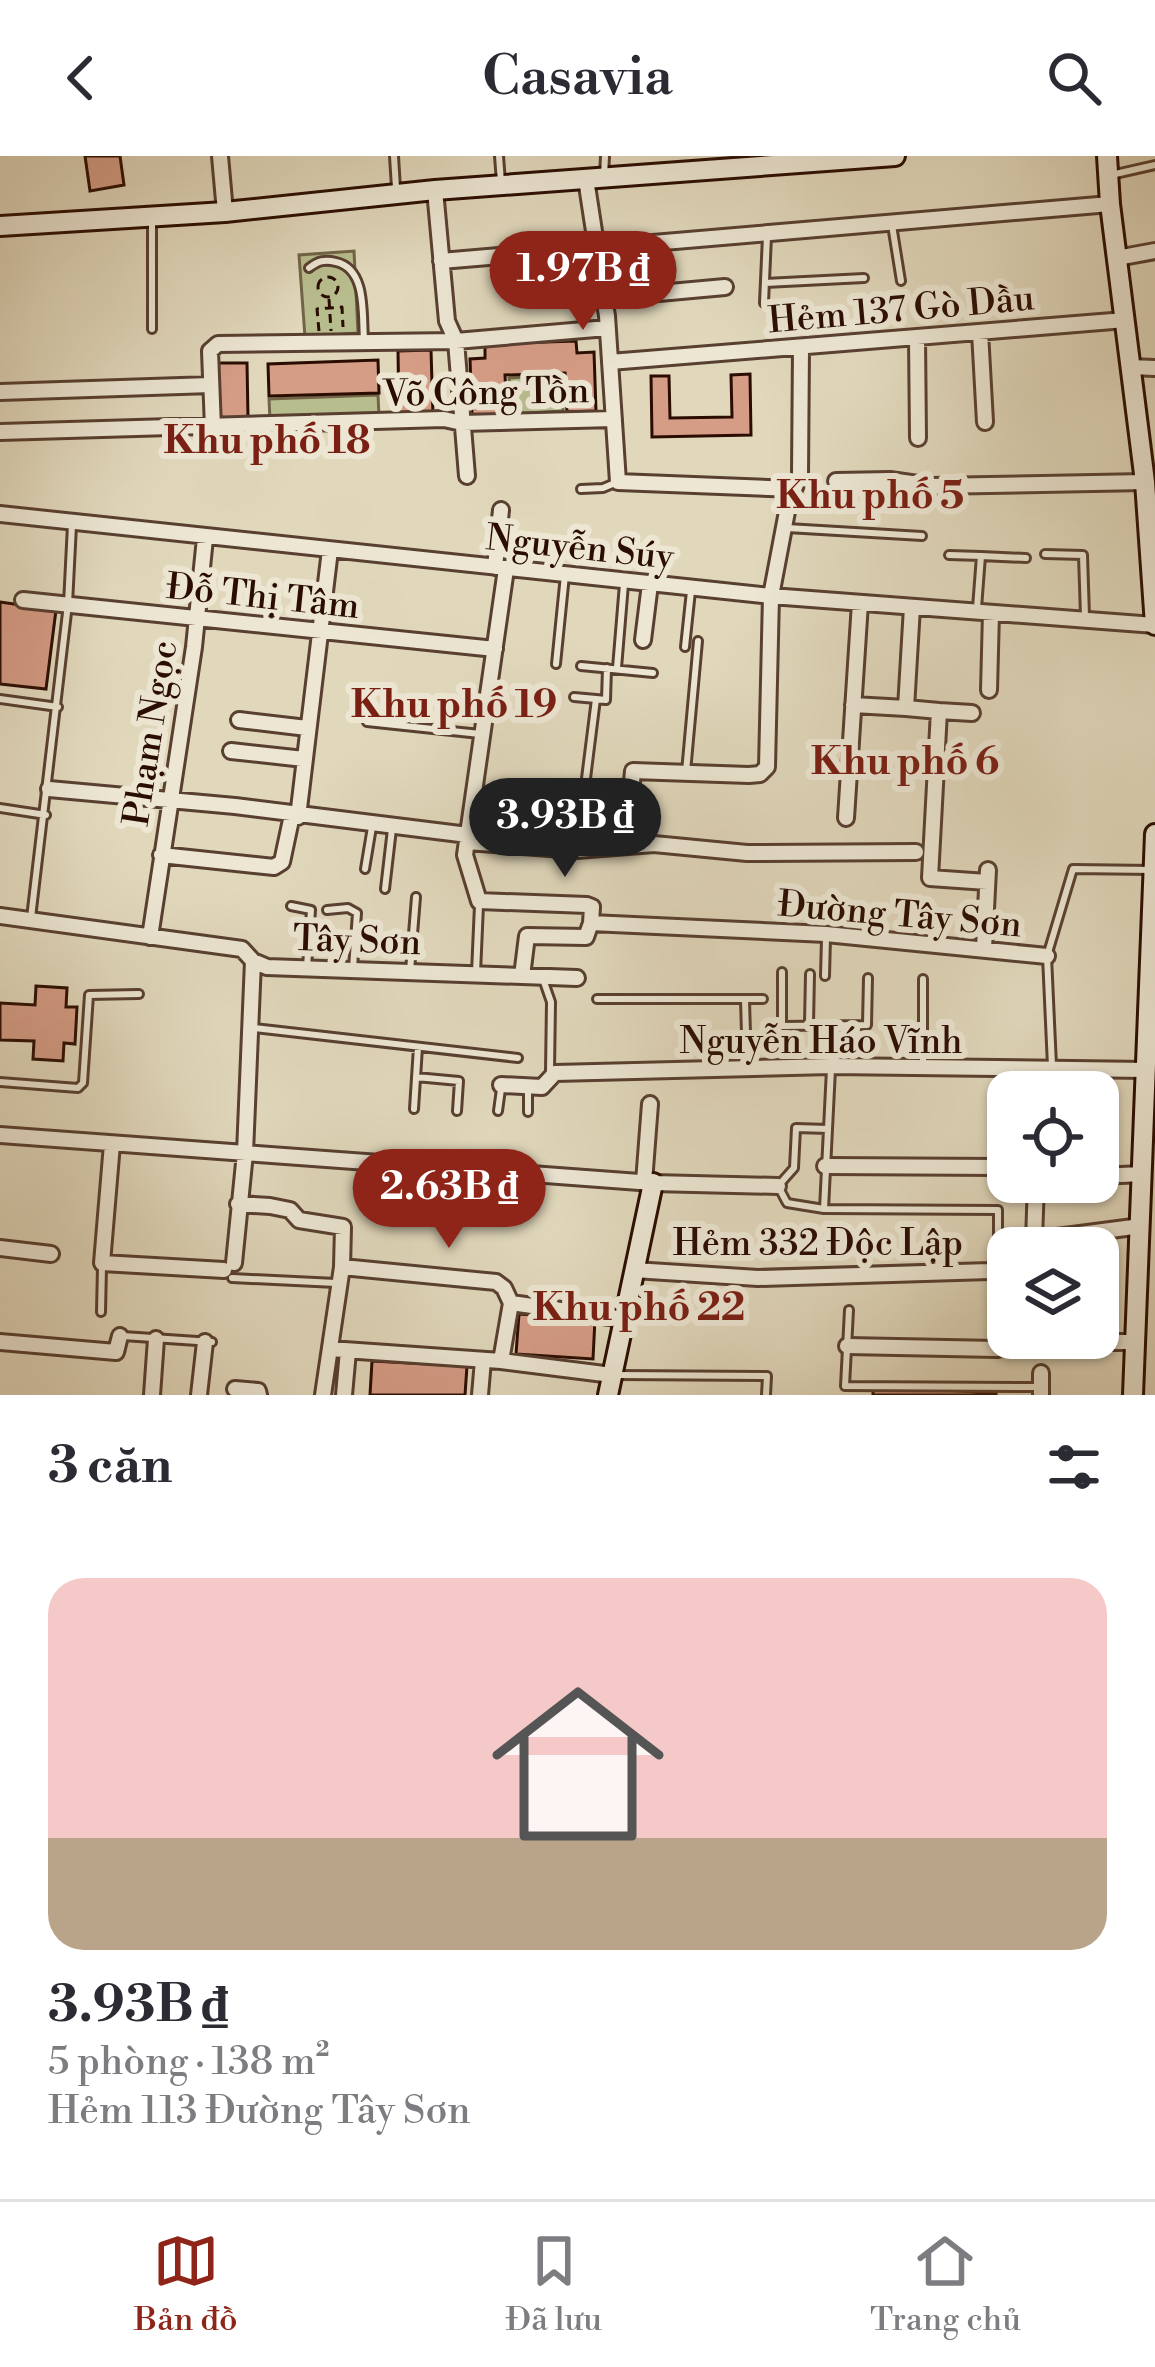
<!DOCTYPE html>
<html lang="vi">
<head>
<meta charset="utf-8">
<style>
	body { margin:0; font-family:"Libre Bodoni",serif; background:#f2f2f3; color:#2b2b33; height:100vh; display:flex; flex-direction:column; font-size:45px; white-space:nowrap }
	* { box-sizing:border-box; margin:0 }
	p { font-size:39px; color:#7c7c81 }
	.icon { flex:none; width:66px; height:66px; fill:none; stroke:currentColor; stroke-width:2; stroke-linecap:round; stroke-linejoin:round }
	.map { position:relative; height:1239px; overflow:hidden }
	.side { display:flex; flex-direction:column; background:#fff; flex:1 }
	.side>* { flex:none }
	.fabs { position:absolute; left:987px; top:915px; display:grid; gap:24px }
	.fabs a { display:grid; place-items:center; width:132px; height:132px; border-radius:24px; background:#fff; box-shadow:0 3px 9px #0004; font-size:60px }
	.price { position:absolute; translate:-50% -102px; padding:0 27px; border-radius:42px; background:#8f2418; color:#fff; font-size:39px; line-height:78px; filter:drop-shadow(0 3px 6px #0008) }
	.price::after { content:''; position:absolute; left:50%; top:72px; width:36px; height:27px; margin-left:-18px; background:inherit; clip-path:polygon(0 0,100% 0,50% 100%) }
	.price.active { background:#222; color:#fff }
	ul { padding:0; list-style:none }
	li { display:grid; align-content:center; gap:24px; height:636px; padding:0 48px }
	li span { display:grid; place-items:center; height:372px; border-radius:36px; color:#555 }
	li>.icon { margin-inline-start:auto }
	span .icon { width:216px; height:216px; fill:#fffc; stroke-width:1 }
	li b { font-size:51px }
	h2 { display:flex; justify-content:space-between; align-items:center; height:144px; padding:0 48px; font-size:51px }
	header { display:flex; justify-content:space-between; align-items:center; height:156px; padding:0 48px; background:#fff; font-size:54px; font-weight:600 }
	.tab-bar { display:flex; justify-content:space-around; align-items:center; height:168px; border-top:3px solid #e1e1e2; background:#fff; font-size:33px; color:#7c7c81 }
	.tab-bar a { display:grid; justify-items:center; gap:6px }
	.tab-bar .active { color:#8f2418 }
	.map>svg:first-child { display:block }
	.green { fill:#b8bd8d; stroke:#716447; stroke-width:3 }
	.building { fill:#d59c86; stroke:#2a0c01; stroke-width:3 }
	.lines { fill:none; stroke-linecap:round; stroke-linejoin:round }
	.lane-casing { stroke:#583f30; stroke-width:12 }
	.street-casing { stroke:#583f30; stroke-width:20 }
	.secondary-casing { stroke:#2a0c01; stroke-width:24 }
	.path { stroke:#2a0c01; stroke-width:3; stroke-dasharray:9 6; stroke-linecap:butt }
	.lane { stroke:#ece6d3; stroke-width:6 }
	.street { stroke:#ece6d3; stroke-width:14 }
	.secondary { stroke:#ece6d3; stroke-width:18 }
	.labels { text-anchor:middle; stroke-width:12; stroke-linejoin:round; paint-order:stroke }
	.street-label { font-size:36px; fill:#2a0c01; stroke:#ece6d3 }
	.neighbourhood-label { font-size:39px; font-weight:bold; fill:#7a1f14; stroke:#ece6d3 }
</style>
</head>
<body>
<header><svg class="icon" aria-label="back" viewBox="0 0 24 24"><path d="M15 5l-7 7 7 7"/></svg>Casavia<svg class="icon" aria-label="search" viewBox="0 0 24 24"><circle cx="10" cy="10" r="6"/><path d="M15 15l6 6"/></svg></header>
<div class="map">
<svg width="1155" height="1239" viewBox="0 0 1155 1239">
	<rect width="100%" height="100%" fill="#e1d8bc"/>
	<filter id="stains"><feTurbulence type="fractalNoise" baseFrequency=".00167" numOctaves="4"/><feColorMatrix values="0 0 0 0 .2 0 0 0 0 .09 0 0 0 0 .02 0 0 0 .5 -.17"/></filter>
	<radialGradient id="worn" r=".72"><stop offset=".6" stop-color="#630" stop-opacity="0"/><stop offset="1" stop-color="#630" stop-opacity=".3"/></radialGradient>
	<path class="green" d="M 354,95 L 358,177 L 305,181 L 299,99 Z
		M 562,219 L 563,255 L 511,258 L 509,222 Z
		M 378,239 L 379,260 L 270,264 L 269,243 Z"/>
	<path class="building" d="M 85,0 L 120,0 L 124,29 L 90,35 Z
		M 576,185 L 577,197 L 594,196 L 596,255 L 567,256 L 565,217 L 505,219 L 507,260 L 472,261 L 470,203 L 485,202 L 485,188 Z
		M 431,194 L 433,259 L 399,260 L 398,195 Z
		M 378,204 L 379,237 L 269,240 L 268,208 Z
		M 217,207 L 247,207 L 248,262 L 219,262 Z
		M 750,218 L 751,279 L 652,281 L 651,220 L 669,220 L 670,262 L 732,261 L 731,219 Z
		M 0,446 L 56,454 L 46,533 L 0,528 Z
		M 36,830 L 67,832 L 66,851 L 77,851 L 75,888 L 64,887 L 63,905 L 33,903 L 34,885 L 0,884 L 0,847 L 35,849 Z
		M 519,1158 L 595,1163 L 593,1203 L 516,1198 Z
		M 372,1205 L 467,1210 L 465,1239 L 370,1239 Z
		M 873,1230 L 996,1237 L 996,1239 L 873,1239 Z"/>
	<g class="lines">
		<defs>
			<path id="lane" d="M 394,0 L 396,32
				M 499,0 L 501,26
				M 1111,19 L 1155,9
				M 604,20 L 605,0
				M 892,69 L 901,125
				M 309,112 C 318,105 324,103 336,106 C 367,113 362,158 364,183
				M 765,127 L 864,122
				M 764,147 L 767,80
				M 152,173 L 152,64
				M 581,333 L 603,332 L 615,327
				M 787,372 L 922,380
				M 1045,398 L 1083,399 L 1085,460
				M 949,399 L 981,400 L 977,452
				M 981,400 L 1026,402
				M 685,491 L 691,435
				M 556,508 L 565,419
				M 581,510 L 653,517
				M 617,512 L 624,428
				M 574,541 L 596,543
				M 0,543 L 58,551
				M 367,566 L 480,578
				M 686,616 L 698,485
				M 0,652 L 46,659
				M 577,694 L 596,543 L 606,544 L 607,512
				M 365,713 L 372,671
				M 385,733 L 392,673
				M 291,750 L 311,754 L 307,811
				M 327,754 L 348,752 L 357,757 L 353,812
				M 31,762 L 68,448 L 72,369
				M 410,815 L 416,741
				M 782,816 L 782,870 L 867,869 L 868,822
				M 476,817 L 479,749
				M 825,820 L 826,782
				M 543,823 L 551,846 L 550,916
				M 597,843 L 763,843
				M 745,844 L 747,911
				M 809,868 L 810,818
				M 254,872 L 518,902
				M 835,909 L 836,869
				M 923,909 L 923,823
				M 1052,910 L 1047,800 L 1073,713 L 1153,714
				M 416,921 L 459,925 L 457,955
				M 0,926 L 78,932 L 83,927 L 89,839 L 139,838
				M 414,953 L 418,891
				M 498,955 L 501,933
				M 528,956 L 528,934
				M 828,973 L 796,972 L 794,1012 L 778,1030 L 787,1047 L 824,1053 L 998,1054 L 998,1104
				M 824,1053 L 831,913
				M 232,1122 L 336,1127
				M 849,1154 L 845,1230 L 1037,1231
				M 101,1156 L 102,1111
				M 123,1180 L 212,1186
				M 616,1219 L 767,1220 L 766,1239"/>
			<path id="street" d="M 220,0 L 225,56
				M 586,23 L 607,160 L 618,326 L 794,333
				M 435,34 L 447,165 L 456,185 L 467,320
				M 1117,102 L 1155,95
				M 441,105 L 1110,48
				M 604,142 L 725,131
				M 980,176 L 985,266
				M 917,181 L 918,282
				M 610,206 L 1125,164
				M 1130,211 L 1155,212
				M 0,236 L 211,229
				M 213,272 L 210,195 L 218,188 L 456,185 L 607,172
				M 0,276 L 444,263 L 462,267 L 614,263
				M 836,325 L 890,324 L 932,330 L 1145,326
				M 0,358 L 771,440 L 1155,469
				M 495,411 L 501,354
				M 506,413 L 465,699 L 479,745 L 587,749 L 592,751 L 591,767
				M 23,444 L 495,493
				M 912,451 L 906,552 L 939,555 L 930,722 L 987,726
				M 643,484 L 650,428
				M 989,534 L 991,457
				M 853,549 L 906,552
				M 939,555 L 972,557
				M 239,564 L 307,572
				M 231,595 L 304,603
				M 49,633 L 235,650 L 468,679
				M 630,648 L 633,615 L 749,619 L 760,618 L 767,611 L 771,440 L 789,345 L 800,319 L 801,191
				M 472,654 L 532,662
				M 298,661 L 330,394
				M 846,662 L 860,447
				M 467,686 L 577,694 L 654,688 L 747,697 L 916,696
				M 161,699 L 274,711 L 282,706 L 292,659
				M 0,760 L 242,793 L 253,805 L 267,811 L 577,822
				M 150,781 L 194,491 L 205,382
				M 984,792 L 988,714
				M 522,820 L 527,780 L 586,781 L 591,767 L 826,778 L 1047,800
				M 501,929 L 542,931 L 555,917 L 831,910 L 1147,914
				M 0,979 L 653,1027 L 778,1030
				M 112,988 L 102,1107 L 224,1114
				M 825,1010 L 1000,1011
				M 1098,1020 L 1143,1018
				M 1006,1023 L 1008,1023
				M 644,1026 L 650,948
				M 238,1048 L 270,1050 L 290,1054 L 299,1064 L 343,1071 L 342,1111 L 323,1239
				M 1034,1084 L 1036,1026
				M 0,1092 L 51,1098
				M 1022,1092 L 1034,1084 L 1141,1070
				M 234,1107 L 245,997 L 253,805
				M 342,1111 L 496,1126 L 504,1132 L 511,1147
				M 634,1114 L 758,1122 L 990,1115 L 1008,1101
				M 0,1186 L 116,1196 L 120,1180
				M 847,1190 L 997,1193 L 1023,1186 L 1136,1186
				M 330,1193 L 501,1205 L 612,1219
				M 501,1205 L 511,1147 L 624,1163
				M 235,1233 L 258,1235 L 259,1239
				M 152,1239 L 156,1183
				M 199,1239 L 205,1186
				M 344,1239 L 348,1195
				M 480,1239 L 483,1204
				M 1041,1239 L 1041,1217"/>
			<path id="secondary" d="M 1107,0 L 1110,48 L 1145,326 L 1155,469
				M 0,70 L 225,56 L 435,34 L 895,0
				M 608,1239 L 653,1027
				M 1133,1239 L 1155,678"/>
		</defs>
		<use href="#lane" class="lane-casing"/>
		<use href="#street" class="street-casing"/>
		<use href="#secondary" class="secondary-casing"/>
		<path class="path" d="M318 131a10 10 0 1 1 20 0a10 10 0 1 1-20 0Z
			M 329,143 L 331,175
			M 319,175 L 317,153 L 342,151 L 343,171"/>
		<use href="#lane" class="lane"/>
		<use href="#street" class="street"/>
		<use href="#secondary" class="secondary"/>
	</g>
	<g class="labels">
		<g class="street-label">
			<text transform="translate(901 152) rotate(-5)" y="13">Hẻm 137 Gò Dầu</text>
			<text transform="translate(486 235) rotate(-1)" y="13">Võ Công Tồn</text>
			<text transform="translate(580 390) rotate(6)" y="13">Nguyễn Súy</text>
			<text transform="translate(263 439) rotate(6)" y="13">Đỗ Thị Tâm</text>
			<text transform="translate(149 577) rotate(-81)" y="13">Phạm Ngọc</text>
			<text transform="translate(900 757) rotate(5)" y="13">Đường Tây Sơn</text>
			<text transform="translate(357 783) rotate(2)" y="13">Tây Sơn</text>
			<text x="821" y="897">Nguyễn Háo Vĩnh</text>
			<text x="818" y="1099">Hẻm 332 Độc Lập</text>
		</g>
		<g class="neighbourhood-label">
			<text x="267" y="297">Khu phố 18</text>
			<text x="870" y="352">Khu phố 5</text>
			<text x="454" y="561">Khu phố 19</text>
			<text x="905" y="618">Khu phố 6</text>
			<text x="639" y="1164">Khu phố 22</text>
		</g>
	</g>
	<rect width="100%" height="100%" filter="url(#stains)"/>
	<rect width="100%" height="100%" fill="url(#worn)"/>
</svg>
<div class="fabs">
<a><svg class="icon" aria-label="locate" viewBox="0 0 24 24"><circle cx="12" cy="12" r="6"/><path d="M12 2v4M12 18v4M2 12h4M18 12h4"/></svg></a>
<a><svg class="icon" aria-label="layers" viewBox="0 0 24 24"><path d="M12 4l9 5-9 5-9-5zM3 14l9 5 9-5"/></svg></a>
</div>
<b class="price" style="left:583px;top:177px">1.97B ₫</b>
<b class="price active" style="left:565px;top:724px">3.93B ₫</b>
<b class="price" style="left:449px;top:1095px">2.63B ₫</b>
</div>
<section class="side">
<h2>3 căn<svg class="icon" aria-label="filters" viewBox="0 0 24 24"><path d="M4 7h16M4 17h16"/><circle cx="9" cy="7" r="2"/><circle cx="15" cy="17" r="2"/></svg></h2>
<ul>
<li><span style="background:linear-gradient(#f6c9c9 70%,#b9a48a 0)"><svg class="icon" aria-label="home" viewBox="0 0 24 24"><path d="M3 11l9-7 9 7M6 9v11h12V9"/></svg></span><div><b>3.93B ₫</b><p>5 phòng · 138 m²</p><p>Hẻm 113 Đường Tây Sơn</p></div></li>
</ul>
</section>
<nav class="tab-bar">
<a class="active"><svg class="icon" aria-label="map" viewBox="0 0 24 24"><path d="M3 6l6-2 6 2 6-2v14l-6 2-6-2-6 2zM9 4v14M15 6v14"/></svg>Bản đồ</a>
<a><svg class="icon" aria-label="saved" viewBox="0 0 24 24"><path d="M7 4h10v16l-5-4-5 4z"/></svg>Đã lưu</a>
<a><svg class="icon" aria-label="home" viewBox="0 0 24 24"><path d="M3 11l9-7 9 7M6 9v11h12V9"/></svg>Trang chủ</a>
</nav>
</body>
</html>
